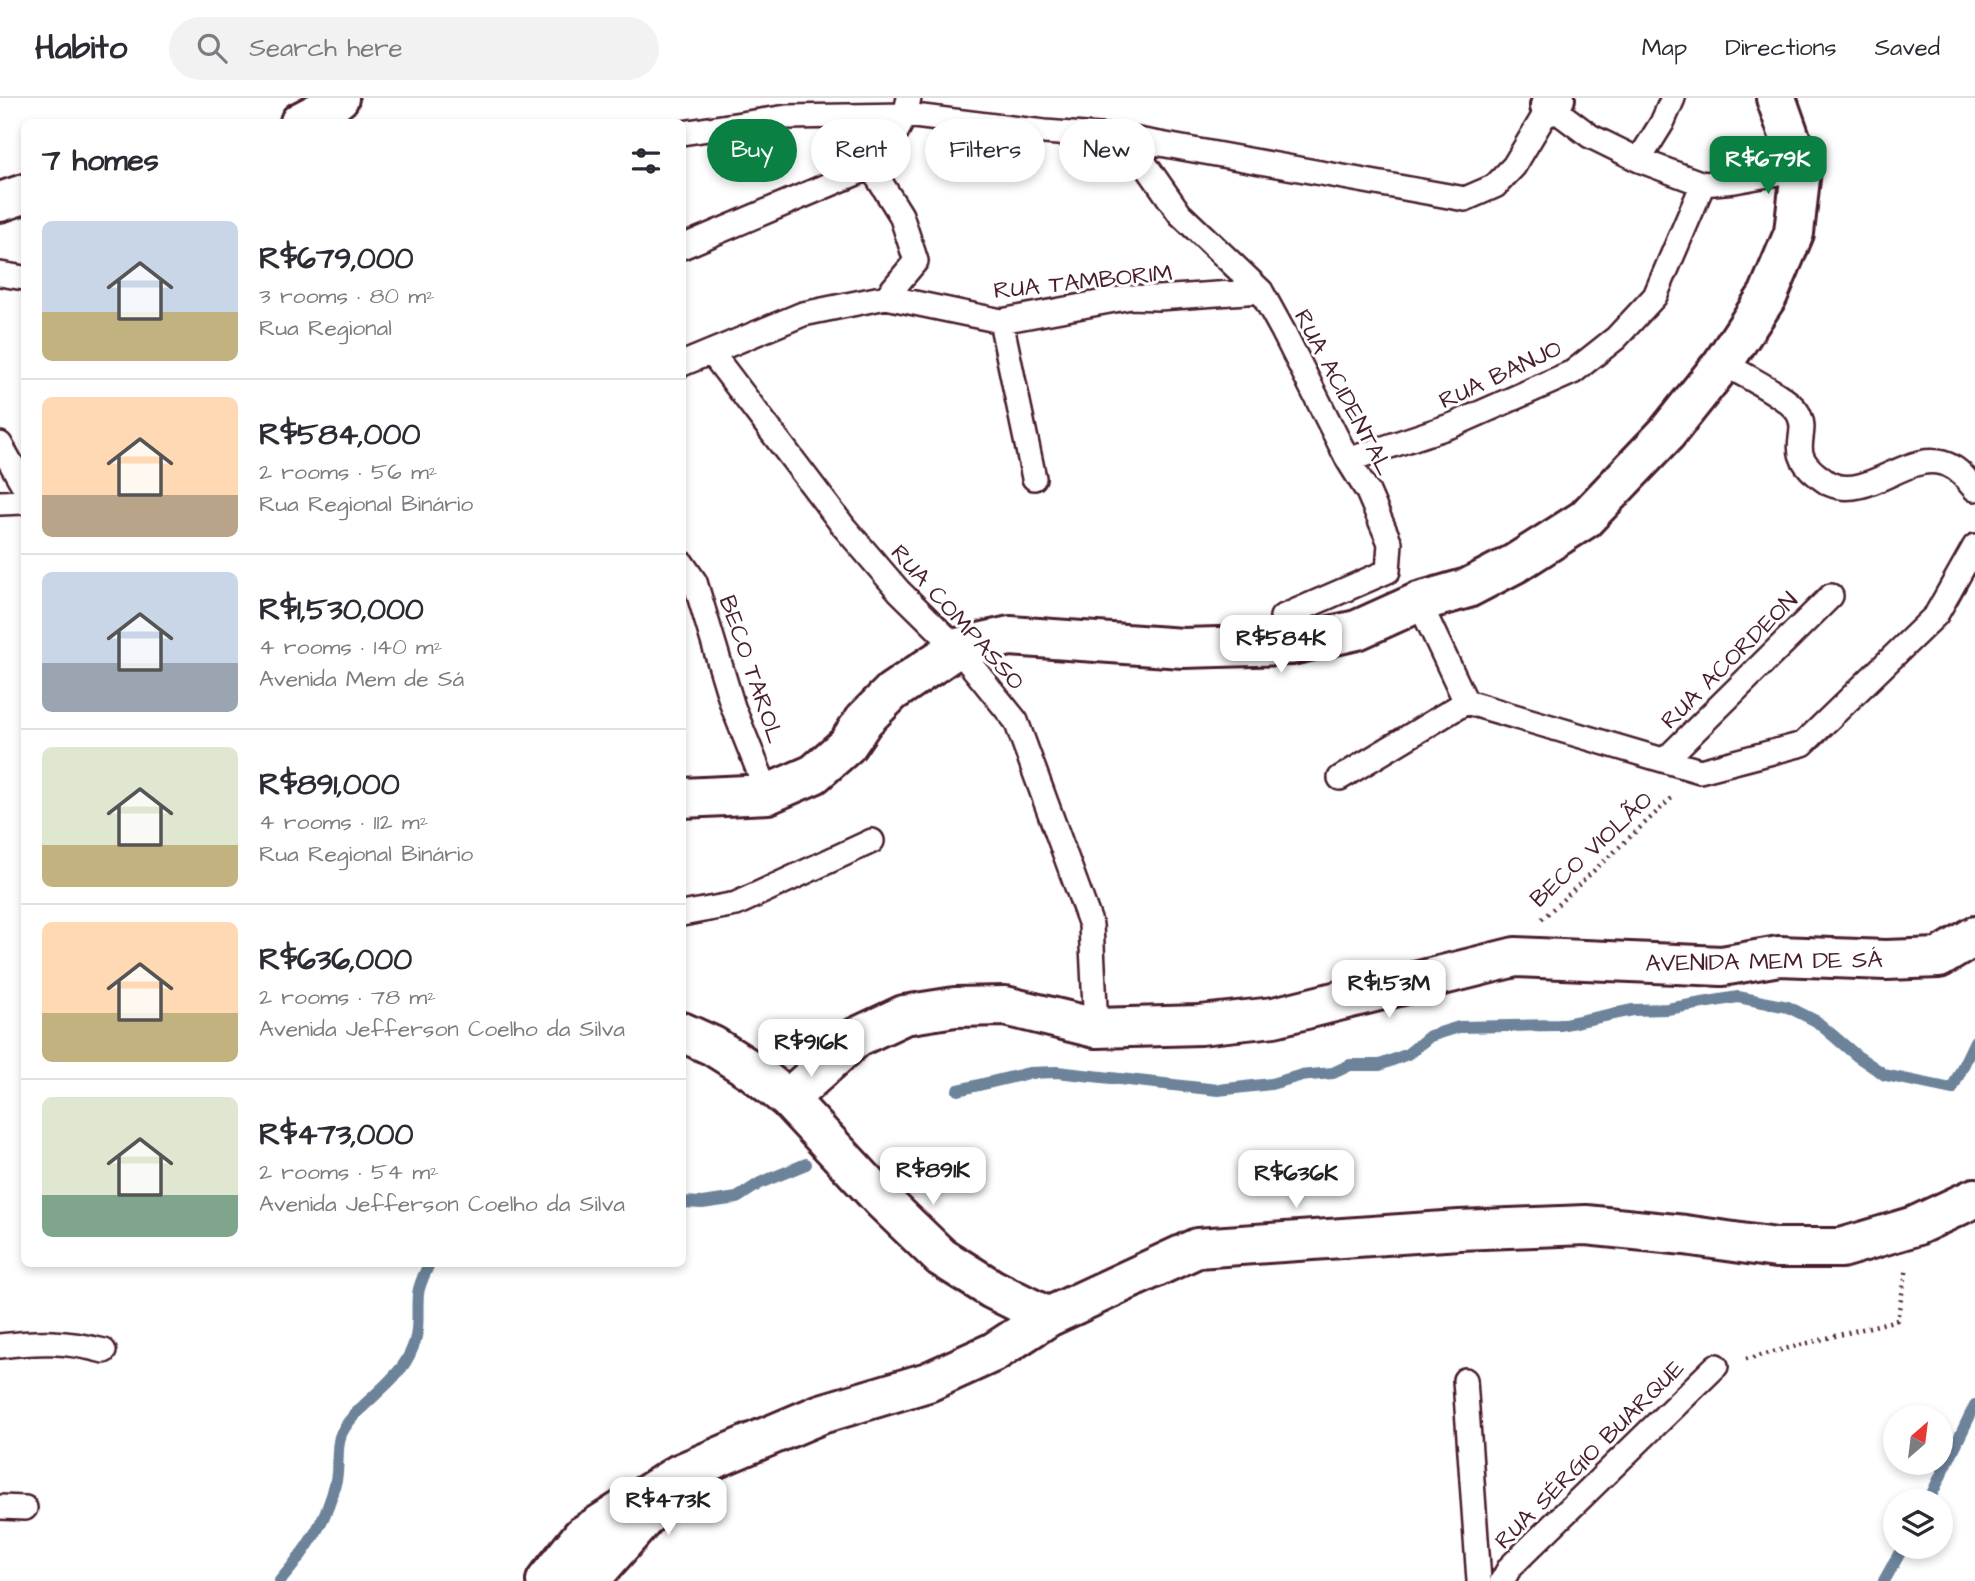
<!DOCTYPE html>
<html lang="en">
<head>
<meta charset="utf-8">
<style>
	body { margin:0; font-family:"Architects Daughter",sans-serif; background:#f2f2f3; color:#2b2b33; height:100vh; display:flex; flex-direction:column; font-size:26px; white-space:nowrap }
	* { box-sizing:border-box; margin:0 }
	p { font-size:23px; color:#7c7c81 }
	.icon { flex:none; width:38px; height:38px; fill:none; stroke:currentColor; stroke-width:2; stroke-linecap:round; stroke-linejoin:round }
	.map { position:relative; flex:1; overflow:hidden }
	.drawer { position:absolute; left:21px; top:21px; width:665px; height:1148px; display:flex; flex-direction:column; background:#fff; border-radius:10px; box-shadow:0 4px 10px #0003 }
	.drawer>* { flex:none }
	.top-card { position:absolute; left:707px; top:21px; width:665px; height:63px; display:flex; gap:14px }
	.needle { width:46px; rotate:28deg }
	.tools { position:absolute; left:1883px; top:1307px; display:grid; gap:14px }
	.tools a { display:grid; place-items:center; width:70px; height:70px; border-radius:50%; background:#fff; box-shadow:0 4px 10px #0003; font-size:35px }
	.price { position:absolute; translate:-50% -60px; padding:0 16px; border-radius:14px; background:#fff; color:#222; font-size:23px; line-height:46px; filter:drop-shadow(0 2px 4px #0008) }
	.price::after { content:''; position:absolute; left:50%; top:42px; width:21px; height:16px; margin-left:-10px; background:inherit; clip-path:polygon(0 0,100% 0,50% 100%) }
	.price.selected { background:#0b8043; color:#fff }
	ul { padding:0; list-style:none }
	li { display:flex; align-items:center; gap:21px; height:175px; padding:0 21px }
	li+li { border-top:2px solid #e1e1e2 }
	li span { display:grid; place-items:center; flex:none; width:196px; height:140px; border-radius:10px; color:#555 }
	li>.icon { margin-inline-start:auto }
	span .icon { width:84px; height:84px; fill:#fffc; stroke-width:1 }
	li b { font-size:30px }
	h2 { display:flex; justify-content:space-between; align-items:center; height:84px; padding:0 21px; font-size:30px }
	.tag { padding:0 24px; border-radius:32px; background:#fff; box-shadow:0 4px 10px #0003; font-size:24px; line-height:63px }
	.tag.selected { background:#0b8043; color:#fff }
	header { display:flex; align-items:center; gap:42px; box-sizing:border-box; height:98px; padding:0 35px; background:#fff; border-bottom:2px solid #e1e1e2 }
	header strong { font-size:33px }
	nav { display:flex; gap:38px; margin-inline-start:auto; font-size:24px }
	.search { width:490px; height:63px; background:#f2f2f3; display:flex; align-items:center; gap:18px; box-sizing:border-box; padding:0 24px; border-radius:38px; color:#7c7c81; font-size:26px }
	.map>svg:first-child { display:block }
	.lines { fill:none; stroke-linecap:round; stroke-linejoin:round }
	.stream { stroke:#6c839a; stroke-width:12 }
	.service-casing { stroke:#4a1f2b; stroke-width:28 }
	.minor-casing { stroke:#4a1f2b; stroke-width:44 }
	.tertiary-casing { stroke:#4a1f2b; stroke-width:44 }
	.path { stroke:#4a1f2b; stroke-width:4.5; stroke-dasharray:2 5; stroke-linecap:butt }
	.service { stroke:#fff; stroke-width:23 }
	.minor { stroke:#fff; stroke-width:38 }
	.tertiary { stroke:#fff; stroke-width:38 }
	.labels { text-anchor:middle; stroke-width:6; stroke-linejoin:round; paint-order:stroke }
	.street-label { font-size:24px; fill:#4a1f2b; stroke:#fff }
</style>
</head>
<body>
<header>
<strong>Habito</strong>
<div class="search"><svg class="icon" aria-label="search" viewBox="0 0 24 24"><circle cx="10" cy="10" r="6"/><path d="M15 15l6 6"/></svg>Search here</div>
<nav><a>Map</a><a>Directions</a><a>Saved</a></nav>
</header>
<div class="map">
<svg width="1975" height="1483" viewBox="0 0 1975 1483">
	<rect width="100%" height="100%" fill="#fff"/>
	<filter id="ink" filterUnits="userSpaceOnUse"><feTurbulence type="fractalNoise" baseFrequency=".0143" numOctaves="2"/><feDisplacementMap in="SourceGraphic" scale="14" xChannelSelector="R" yChannelSelector="G"/><feConvolveMatrix kernelMatrix="1 2 1 2 8 2 1 2 1" color-interpolation-filters="sRGB"/></filter>
	<g filter="url(#ink)">
		<g class="lines">
			<path class="stream" d="M 958,992 L 1029,975 L 1057,974 L 1218,992 L 1271,986 L 1299,978 L 1333,975 L 1350,967 L 1380,967 L 1408,956 L 1430,938 L 1459,929 L 1560,927 L 1633,912 L 1667,911 L 1738,899 L 1788,909 L 1816,923 L 1857,958 L 1885,977 L 1952,991 L 1975,943
				M 682,1104 L 702,1105 L 737,1100 L 760,1085 L 806,1066
				M 1928,1404 L 1975,1307
				M 280,1483 C 306,1453 328,1421 336,1382 C 339,1368 336,1353 340,1339 C 349,1313 391,1289 406,1263 C 422,1236 416,1223 418,1196 C 419,1186 425,1175 429,1166
				M 1884,1483 L 1903,1449"/>
			<defs>
				<path id="service" d="M 682,35 L 787,19 L 906,17 L 1044,34 L 1127,40 L 1465,101 L 1495,88 L 1514,68 L 1550,8 L 1590,38 L 1639,62 L 1703,86 L 1735,83 L 1801,71
					M 1127,40 L 1180,116 L 1261,193 L 1283,233 L 1348,362 L 1368,394 L 1390,445 L 1388,473 L 1282,519 L 1306,544
					M 1639,62 L 1662,25 L 1673,0
					M 871,69 L 901,117 L 916,163 L 886,199
					M 682,149 L 871,69 C 889,48 904,27 909,0
					M 0,176 L 24,180
					M 1001,223 L 1034,380
					M 711,254 L 803,216 L 886,199 L 1001,223 L 1131,199 L 1158,200 L 1261,193
					M 1723,265 C 1741,276 1788,298 1798,315 C 1811,337 1785,352 1817,377 C 1821,380 1826,384 1830,386 C 1871,404 1912,346 1952,369 C 1961,373 1968,384 1975,391
					M 682,266 L 711,254 L 844,429 L 899,493 L 957,550 L 1016,623 L 1091,827 L 1096,930
					M 0,346 L 24,388
					M 1348,362 L 1453,327 L 1573,274 L 1616,240 L 1655,198 L 1703,86
					M 0,405 L 24,404
					M 682,465 L 695,484 L 733,609 L 768,696
					M 1419,504 L 1466,604 L 1700,673 L 1803,646 L 1936,517 L 1975,448
					M 1665,662 L 1831,498
					M 1340,680 L 1466,604
					M 682,816 L 736,806 L 872,743
					M 0,1248 C 40,1243 65,1243 104,1253
					M 1465,1282 L 1479,1483
					M 0,1409 L 25,1410
					M 1502,1483 L 1510,1469 L 1716,1268"/>
				<path id="minor" d="M 1550,8 L 1555,0
					M 300,24 L 323,12 L 339,0
					M 0,104 L 24,96
					M 682,700 L 768,696 L 814,676 L 847,647 L 864,622 L 892,594 L 957,550 L 1010,538 L 1183,550 L 1291,547 L 1357,532 L 1419,504 L 1468,490 L 1516,465 L 1585,421 L 1667,335 L 1723,265 L 1768,197 L 1794,135 L 1801,71 L 1776,0
					M 682,934 L 713,948 L 754,974 L 788,1001 L 883,1103 L 941,1159 L 992,1191 L 1048,1219
					M 788,1001 L 857,939 L 904,917 L 955,909 L 1005,908 L 1096,930 L 1200,927 L 1274,919 L 1515,859 L 1722,868 L 1779,858 L 1886,862 L 1939,860 L 1975,838"/>
				<path id="tertiary" d="M 546,1483 L 582,1438 L 679,1376 L 821,1316 L 928,1284 L 994,1254 L 1048,1219 L 1197,1150 L 1459,1132 L 1586,1127 L 1685,1137 L 1776,1150 L 1841,1150 L 1915,1128 L 1975,1100
					M 589,1483 L 657,1406"/>
			</defs>
			<use href="#service" class="service-casing"/>
			<use href="#minor" class="minor-casing"/>
			<use href="#tertiary" class="tertiary-casing"/>
			<path class="path" d="M 1542,821 L 1674,698
				M 1746,1261 L 1897,1222 L 1907,1170"/>
			<use href="#service" class="service"/>
			<use href="#minor" class="minor"/>
			<use href="#tertiary" class="tertiary"/>
		</g>
	</g>
	<g class="labels">
		<g class="street-label">
			<text transform="translate(1083 183) rotate(-6)" y="8">RUA TAMBORIM</text>
			<text transform="translate(1500 276) rotate(-25)" y="8">RUA BANJO</text>
			<text transform="translate(1344 294) rotate(62)" y="8">RUA ACIDENTAL</text>
			<text transform="translate(958 519) rotate(48)" y="8">RUA COMPASSO</text>
			<text transform="translate(1729 562) rotate(-45)" y="8">RUA ACORDEON</text>
			<text transform="translate(752 571) rotate(71)" y="8">BECO TAROL</text>
			<text transform="translate(1591 751) rotate(-43)" y="8">BECO VIOLÃO</text>
			<text transform="translate(1764 863) rotate(-1)" y="8">AVENIDA MEM DE SÁ</text>
			<text transform="translate(1589 1356) rotate(-45)" y="8">RUA SÉRGIO BUARQUE</text>
		</g>
	</g>
</svg>
<div class="tools">
<a><svg class="needle" viewBox="-14 -14 28 28"><path d="M0-13l5 13h-10z" fill="#e53935"/><path d="M0 13l5-13h-10z" fill="#7c7c81"/></svg></a>
<a><svg class="icon" aria-label="layers" viewBox="0 0 24 24"><path d="M12 4l9 5-9 5-9-5zM3 14l9 5 9-5"/></svg></a>
</div>
<b class="price selected" style="left:1768px;top:98px">R$679K</b>
<b class="price" style="left:1281px;top:577px">R$584K</b>
<b class="price" style="left:1389px;top:922px">R$1.53M</b>
<b class="price" style="left:811px;top:981px">R$916K</b>
<b class="price" style="left:933px;top:1109px">R$891K</b>
<b class="price" style="left:1296px;top:1112px">R$636K</b>
<b class="price" style="left:668px;top:1439px">R$473K</b>
<div class="top-card">
<a class="tag selected">Buy</a>
<a class="tag">Rent</a>
<a class="tag">Filters</a>
<a class="tag">New</a>
</div>
<section class="drawer">
<h2>7 homes<svg class="icon" aria-label="filters" viewBox="0 0 24 24"><path d="M4 7h16M4 17h16"/><circle cx="9" cy="7" r="2"/><circle cx="15" cy="17" r="2"/></svg></h2>
<ul>
<li><span style="background:linear-gradient(#c9d6e8 65%,#c2b280 0)"><svg class="icon" aria-label="home" viewBox="0 0 24 24"><path d="M3 11l9-7 9 7M6 9v11h12V9"/></svg></span><div><b>R$679,000</b><p>3 rooms · 80 m²</p><p>Rua Regional</p></div></li>
<li><span style="background:linear-gradient(#ffd9b3 70%,#b9a48a 0)"><svg class="icon" aria-label="home" viewBox="0 0 24 24"><path d="M3 11l9-7 9 7M6 9v11h12V9"/></svg></span><div><b>R$584,000</b><p>2 rooms · 56 m²</p><p>Rua Regional Binário</p></div></li>
<li><span style="background:linear-gradient(#c9d6e8 65%,#9aa5b1 0)"><svg class="icon" aria-label="home" viewBox="0 0 24 24"><path d="M3 11l9-7 9 7M6 9v11h12V9"/></svg></span><div><b>R$1,530,000</b><p>4 rooms · 140 m²</p><p>Avenida Mem de Sá</p></div></li>
<li><span style="background:linear-gradient(#dfe7d0 70%,#c2b280 0)"><svg class="icon" aria-label="home" viewBox="0 0 24 24"><path d="M3 11l9-7 9 7M6 9v11h12V9"/></svg></span><div><b>R$891,000</b><p>4 rooms · 112 m²</p><p>Rua Regional Binário</p></div></li>
<li><span style="background:linear-gradient(#ffd9b3 65%,#c2b280 0)"><svg class="icon" aria-label="home" viewBox="0 0 24 24"><path d="M3 11l9-7 9 7M6 9v11h12V9"/></svg></span><div><b>R$636,000</b><p>2 rooms · 78 m²</p><p>Avenida Jefferson Coelho da Silva</p></div></li>
<li><span style="background:linear-gradient(#dfe7d0 70%,#7fa58c 0)"><svg class="icon" aria-label="home" viewBox="0 0 24 24"><path d="M3 11l9-7 9 7M6 9v11h12V9"/></svg></span><div><b>R$473,000</b><p>2 rooms · 54 m²</p><p>Avenida Jefferson Coelho da Silva</p></div></li>
</ul>
</section>
</div>
</body>
</html>
